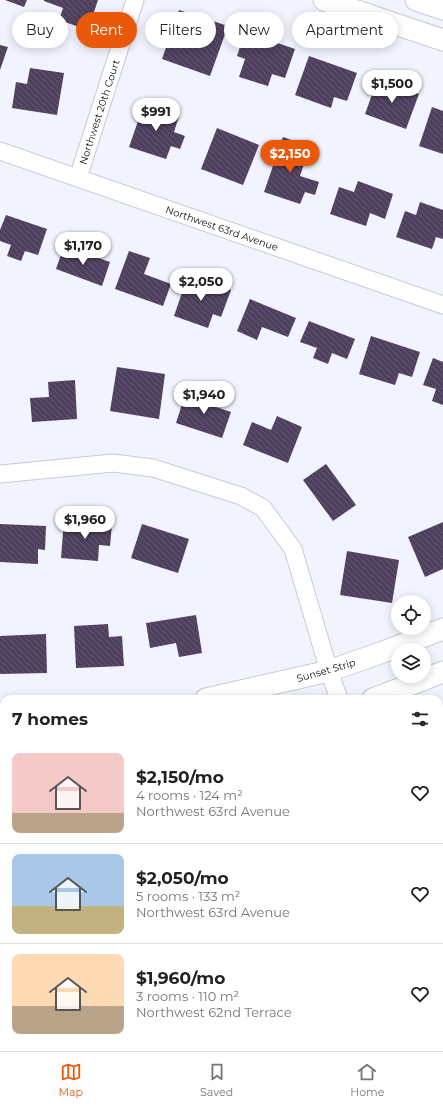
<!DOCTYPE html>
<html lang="en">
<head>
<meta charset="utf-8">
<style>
	body { margin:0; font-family:Montserrat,sans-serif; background:#f6f6f6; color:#222; height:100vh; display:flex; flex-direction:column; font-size:15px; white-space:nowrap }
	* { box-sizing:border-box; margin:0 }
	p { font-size:13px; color:#767676 }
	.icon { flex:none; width:22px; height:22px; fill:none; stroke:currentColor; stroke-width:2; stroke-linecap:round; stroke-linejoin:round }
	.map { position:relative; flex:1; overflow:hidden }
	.details { position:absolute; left:0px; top:695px; width:443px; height:356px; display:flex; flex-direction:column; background:#fff; border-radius:12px 12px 0 0; box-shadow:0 2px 10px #0003 }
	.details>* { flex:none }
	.banner { position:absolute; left:12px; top:12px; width:419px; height:36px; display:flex; gap:8px }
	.controls { position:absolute; left:391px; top:595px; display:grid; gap:8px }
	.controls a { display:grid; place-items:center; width:40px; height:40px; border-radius:50%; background:#fff; box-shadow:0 2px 10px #0003; font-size:20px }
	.price { position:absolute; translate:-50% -34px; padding:0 9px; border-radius:14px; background:#fff; color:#222; font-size:13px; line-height:26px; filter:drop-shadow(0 1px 2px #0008) }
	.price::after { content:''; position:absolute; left:50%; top:24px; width:12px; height:9px; margin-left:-6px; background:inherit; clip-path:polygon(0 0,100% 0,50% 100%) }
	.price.active { background:#ea580c; color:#fff }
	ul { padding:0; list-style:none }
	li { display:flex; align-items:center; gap:12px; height:100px; padding:0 12px }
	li+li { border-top:1px solid #e0e0e0 }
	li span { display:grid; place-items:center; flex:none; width:112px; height:80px; border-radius:8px; color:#555 }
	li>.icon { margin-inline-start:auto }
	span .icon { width:48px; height:48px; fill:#fffc; stroke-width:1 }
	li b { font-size:17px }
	h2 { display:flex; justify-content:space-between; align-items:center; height:48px; padding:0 12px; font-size:17px }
	.chip { padding:0 14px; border-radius:18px; background:#fff; box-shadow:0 2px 10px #0003; font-size:14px; line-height:36px }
	.chip.active { background:#ea580c; color:#fff }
	.tabs { display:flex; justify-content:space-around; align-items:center; height:56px; border-top:1px solid #e0e0e0; background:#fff; font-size:11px; color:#767676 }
	.tabs a { display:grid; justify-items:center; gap:2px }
	.tabs .active { color:#ea580c }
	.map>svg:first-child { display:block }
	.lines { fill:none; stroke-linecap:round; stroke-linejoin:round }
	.canal { stroke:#aad7e6; stroke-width:23 }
	.building { fill:url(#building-back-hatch) }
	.minor-casing { stroke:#c8cad5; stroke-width:19 }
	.tertiary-casing { stroke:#c8cad5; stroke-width:23 }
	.minor { stroke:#fff; stroke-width:17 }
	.tertiary { stroke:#fff; stroke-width:21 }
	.labels { text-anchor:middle; stroke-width:4; stroke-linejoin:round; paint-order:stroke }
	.street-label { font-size:10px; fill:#101014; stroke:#fff }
</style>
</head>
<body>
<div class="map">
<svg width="443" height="1051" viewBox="0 0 443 1051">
	<defs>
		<pattern id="building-back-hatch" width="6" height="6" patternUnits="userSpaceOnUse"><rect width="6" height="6" fill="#4e405e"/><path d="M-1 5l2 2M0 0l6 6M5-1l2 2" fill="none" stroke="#635870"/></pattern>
	</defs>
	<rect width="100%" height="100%" fill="#f1f3fe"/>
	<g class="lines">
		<path class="canal" d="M 439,870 L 443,869
			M 0,993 L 4,993"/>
	</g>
	<path class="building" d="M 5,0 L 27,0 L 24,7 Z
		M 44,0 L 98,0 L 88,30 L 59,20 L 63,8 L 44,1 Z
		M 179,10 L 228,26 L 210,76 L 162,59 Z
		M 245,32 L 295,49 L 285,78 L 272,74 L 268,86 L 239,77 L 245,59 L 237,56 Z
		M 0,45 L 8,47 L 0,70 Z
		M 309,56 L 357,73 L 347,101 L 334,97 L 331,108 L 295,95 Z
		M 30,68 L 64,73 L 57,115 L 12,108 L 16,82 L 27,84 Z
		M 378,78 L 419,94 L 406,129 L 365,114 Z
		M 144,104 L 179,116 L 174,132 L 185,136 L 180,149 L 171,146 L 166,159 L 129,147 Z
		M 432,107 L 443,111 L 443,154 L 419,146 Z
		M 217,128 L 259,145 L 243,185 L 201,169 Z
		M 283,137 L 302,144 L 297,159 L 305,161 L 300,176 L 319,182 L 315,195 L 305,192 L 300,204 L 264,192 Z
		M 358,181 L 393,194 L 385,219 L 370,213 L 366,226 L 330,214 L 339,187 L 354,192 Z
		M 420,202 L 443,210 L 443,239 L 436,237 L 432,249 L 396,237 L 405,211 L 416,215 Z
		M 6,215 L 47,229 L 38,255 L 25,251 L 21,261 L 7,256 L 11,245 L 0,241 L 0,230 Z
		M 64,246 L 110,262 L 102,286 L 56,269 Z
		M 129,251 L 150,258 L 144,274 L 171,284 L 163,306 L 115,289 Z
		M 188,275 L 231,290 L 221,317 L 213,314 L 208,328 L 174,316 Z
		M 250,299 L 296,318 L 288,337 L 262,327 L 257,340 L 237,331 Z
		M 309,321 L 355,339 L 347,359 L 332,353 L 328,364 L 313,358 L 317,348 L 300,342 Z
		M 371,336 L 420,352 L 412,377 L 399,373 L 395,385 L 359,374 Z
		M 433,358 L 443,362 L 443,405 L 432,401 L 436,389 L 423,385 Z
		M 117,367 L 165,374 L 159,419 L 110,411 Z
		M 75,380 L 77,419 L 32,422 L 30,398 L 49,397 L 48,382 Z
		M 203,389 L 216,393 L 213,406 L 231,412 L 222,438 L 176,423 L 184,398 L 198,402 Z
		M 277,416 L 302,427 L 288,463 L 243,445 L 252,422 L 271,430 Z
		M 326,464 L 356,505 L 333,521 L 303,480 Z
		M 64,520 L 112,524 L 110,546 L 99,545 L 98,561 L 61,558 Z
		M 443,522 L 443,569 L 425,577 L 408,537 Z
		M 0,524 L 46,526 L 45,550 L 38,549 L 38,564 L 0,562 Z
		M 142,524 L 189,539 L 178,573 L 131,558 Z
		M 347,551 L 399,560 L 392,603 L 340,595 Z
		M 196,615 L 202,653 L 179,657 L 176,643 L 150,648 L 146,623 Z
		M 108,624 L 109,637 L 122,636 L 124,666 L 76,668 L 74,626 Z
		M 46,634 L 47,673 L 0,674 L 0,636 Z
		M 439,747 L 443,757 L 443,784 L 439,785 Z
		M 0,828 L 4,828 L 4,855 L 0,856 Z
		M 241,1047 L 293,1047 L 288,1051 L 237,1051 Z"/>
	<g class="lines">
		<defs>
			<path id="minor" d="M 0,151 L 443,305
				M 78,178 L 135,0
				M 0,474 L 113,463 L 153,468 L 241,496 L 263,508 L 293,549 L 329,671 L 339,699"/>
			<path id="tertiary" d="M 324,0 L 443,40
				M 416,0 L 443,9
				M 206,699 L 329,671 L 383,652 L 443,629
				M 373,699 L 443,672
				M 0,723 L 4,723
				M 0,766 L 4,766"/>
		</defs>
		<use href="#minor" class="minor-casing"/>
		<use href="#tertiary" class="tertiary-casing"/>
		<use href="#minor" class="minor"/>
		<use href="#tertiary" class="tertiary"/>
	</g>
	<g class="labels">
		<g class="street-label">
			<text transform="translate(99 112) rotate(-72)" y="4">Northwest 20th Court</text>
			<text transform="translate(222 228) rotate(19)" y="4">Northwest 63rd Avenue</text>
			<text transform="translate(326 670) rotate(-16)" y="4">Sunset Strip</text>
		</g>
	</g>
</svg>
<div class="controls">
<a><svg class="icon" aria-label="locate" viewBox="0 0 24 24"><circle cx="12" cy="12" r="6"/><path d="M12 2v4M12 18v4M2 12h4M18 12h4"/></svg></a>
<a><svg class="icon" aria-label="layers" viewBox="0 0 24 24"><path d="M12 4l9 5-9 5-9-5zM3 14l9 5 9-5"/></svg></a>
</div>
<b class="price" style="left:392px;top:104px">$1,500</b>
<b class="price" style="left:156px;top:132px">$991</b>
<b class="price active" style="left:290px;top:174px">$2,150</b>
<b class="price" style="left:83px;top:266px">$1,170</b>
<b class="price" style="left:201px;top:302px">$2,050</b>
<b class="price" style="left:204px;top:415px">$1,940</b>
<b class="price" style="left:85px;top:540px">$1,960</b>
<div class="banner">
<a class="chip">Buy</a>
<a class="chip active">Rent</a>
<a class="chip">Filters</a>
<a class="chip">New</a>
<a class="chip">Apartment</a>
</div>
<section class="details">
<h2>7 homes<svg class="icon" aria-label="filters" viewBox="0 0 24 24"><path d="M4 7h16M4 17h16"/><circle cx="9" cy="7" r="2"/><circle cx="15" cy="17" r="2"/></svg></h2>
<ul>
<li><span style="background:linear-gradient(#f6c9c9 75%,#b9a48a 0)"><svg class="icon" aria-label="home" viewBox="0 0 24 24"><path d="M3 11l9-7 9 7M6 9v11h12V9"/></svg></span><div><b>$2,150/mo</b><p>4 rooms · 124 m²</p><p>Northwest 63rd Avenue</p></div><svg class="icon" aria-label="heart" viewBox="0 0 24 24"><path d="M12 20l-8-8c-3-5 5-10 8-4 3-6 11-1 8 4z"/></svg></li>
<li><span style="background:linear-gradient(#a9c7e8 65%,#c2b280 0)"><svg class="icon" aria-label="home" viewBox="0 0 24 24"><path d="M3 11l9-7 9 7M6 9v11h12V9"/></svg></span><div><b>$2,050/mo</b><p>5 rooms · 133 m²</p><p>Northwest 63rd Avenue</p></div><svg class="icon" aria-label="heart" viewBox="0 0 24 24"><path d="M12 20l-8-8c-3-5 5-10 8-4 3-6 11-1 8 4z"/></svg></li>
<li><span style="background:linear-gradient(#ffd9b3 65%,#b9a48a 0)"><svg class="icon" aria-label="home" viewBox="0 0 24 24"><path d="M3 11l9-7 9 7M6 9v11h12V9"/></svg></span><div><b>$1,960/mo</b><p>3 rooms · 110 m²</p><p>Northwest 62nd Terrace</p></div><svg class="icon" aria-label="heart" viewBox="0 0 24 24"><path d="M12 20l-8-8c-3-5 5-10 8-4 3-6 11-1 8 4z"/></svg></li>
</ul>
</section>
</div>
<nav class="tabs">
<a class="active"><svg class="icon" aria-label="map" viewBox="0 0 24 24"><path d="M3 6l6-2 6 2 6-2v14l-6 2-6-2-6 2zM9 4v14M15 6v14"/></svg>Map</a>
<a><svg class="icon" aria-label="saved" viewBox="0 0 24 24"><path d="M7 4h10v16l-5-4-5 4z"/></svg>Saved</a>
<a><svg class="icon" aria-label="home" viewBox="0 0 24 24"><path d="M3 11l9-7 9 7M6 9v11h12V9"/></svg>Home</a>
</nav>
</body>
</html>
